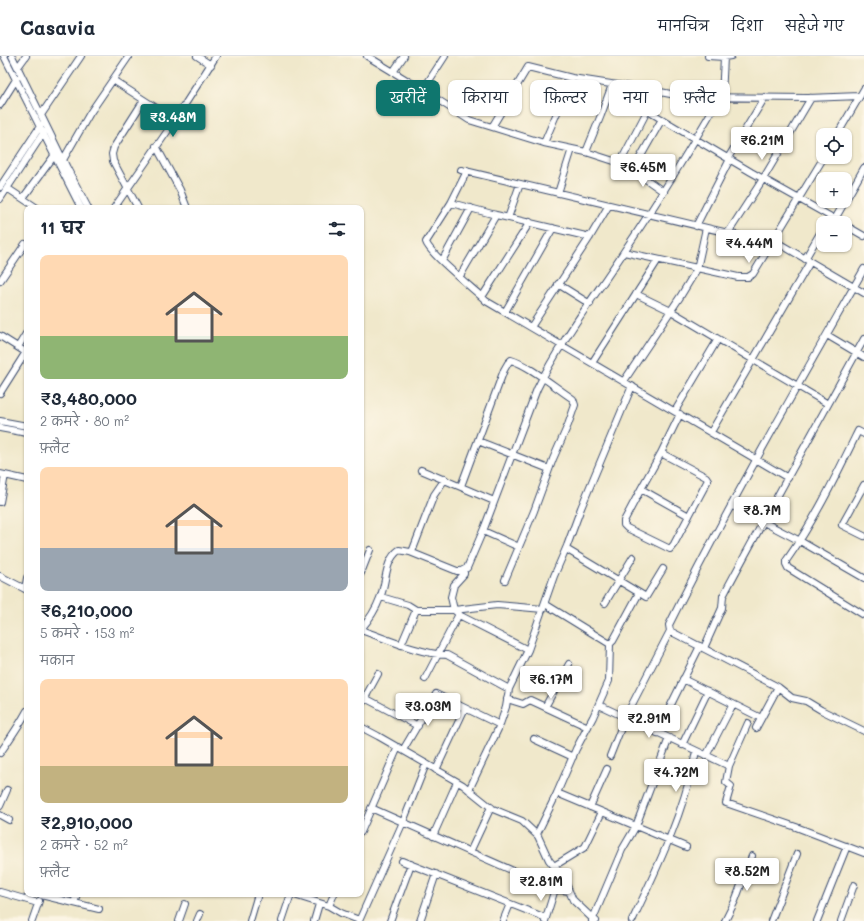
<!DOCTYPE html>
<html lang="hi">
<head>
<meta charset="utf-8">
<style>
	body { margin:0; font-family:Mali,"Playpen Sans Deva",sans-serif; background:#f6f6f7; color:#1f2937; height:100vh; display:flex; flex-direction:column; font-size:15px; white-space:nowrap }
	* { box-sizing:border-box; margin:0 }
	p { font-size:13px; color:#747a83 }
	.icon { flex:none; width:22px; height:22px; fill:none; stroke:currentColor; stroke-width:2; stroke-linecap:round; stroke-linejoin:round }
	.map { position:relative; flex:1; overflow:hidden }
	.side { position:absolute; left:24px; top:149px; width:340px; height:692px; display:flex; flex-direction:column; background:#fff; border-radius:8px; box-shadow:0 1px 3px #0004 }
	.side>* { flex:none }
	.banner { position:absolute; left:376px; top:24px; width:380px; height:36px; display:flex; gap:8px }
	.controls { position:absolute; left:816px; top:72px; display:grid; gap:8px }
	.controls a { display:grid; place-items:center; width:36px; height:36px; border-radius:8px; background:#fff; box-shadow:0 1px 3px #0004; font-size:20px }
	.price { position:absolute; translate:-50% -34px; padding:0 9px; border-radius:4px; background:#fff; color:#222; font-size:13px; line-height:26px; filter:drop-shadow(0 1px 2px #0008) }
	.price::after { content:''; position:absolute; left:50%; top:24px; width:12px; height:9px; margin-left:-6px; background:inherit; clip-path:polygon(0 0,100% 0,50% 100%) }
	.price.current { background:#0f766e; color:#fff }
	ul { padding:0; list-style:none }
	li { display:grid; align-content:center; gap:8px; height:212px; padding:0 16px }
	li span { display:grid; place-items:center; height:124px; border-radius:8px; color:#555 }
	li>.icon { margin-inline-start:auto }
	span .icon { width:72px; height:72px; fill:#fffc; stroke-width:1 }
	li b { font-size:17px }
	h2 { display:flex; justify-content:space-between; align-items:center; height:48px; padding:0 16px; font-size:17px }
	.chip { padding:0 14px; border-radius:8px; background:#fff; box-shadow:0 1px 3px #0004; font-size:14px; line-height:36px }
	.chip.current { background:#0f766e; color:#fff }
	header { display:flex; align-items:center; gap:24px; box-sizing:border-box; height:56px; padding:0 20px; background:#fff; border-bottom:1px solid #e0e1e3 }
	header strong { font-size:19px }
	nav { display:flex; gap:22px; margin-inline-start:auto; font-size:14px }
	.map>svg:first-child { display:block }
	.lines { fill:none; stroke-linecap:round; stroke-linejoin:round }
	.minor-casing { stroke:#3b4b6e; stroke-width:8 }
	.minor { stroke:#fff; stroke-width:6 }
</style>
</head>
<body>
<header>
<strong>Casavia</strong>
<nav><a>मानचित्र</a><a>दिशा</a><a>सहेजे गए</a></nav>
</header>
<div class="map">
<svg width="864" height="865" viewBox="0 0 864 865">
	<rect width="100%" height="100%" fill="#fcf5e5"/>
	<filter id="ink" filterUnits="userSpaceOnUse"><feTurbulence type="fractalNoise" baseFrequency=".025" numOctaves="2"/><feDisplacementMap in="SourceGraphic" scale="8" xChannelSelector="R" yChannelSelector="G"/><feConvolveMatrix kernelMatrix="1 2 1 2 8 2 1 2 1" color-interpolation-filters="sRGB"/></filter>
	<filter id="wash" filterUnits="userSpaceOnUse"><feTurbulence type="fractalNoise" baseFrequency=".012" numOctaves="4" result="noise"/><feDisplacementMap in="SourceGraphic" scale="16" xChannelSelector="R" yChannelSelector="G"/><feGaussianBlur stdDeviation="0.9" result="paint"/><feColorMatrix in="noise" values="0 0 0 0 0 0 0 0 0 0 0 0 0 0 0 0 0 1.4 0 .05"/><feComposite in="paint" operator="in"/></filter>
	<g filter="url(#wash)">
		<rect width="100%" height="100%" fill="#f0e8cb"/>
	</g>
	<g filter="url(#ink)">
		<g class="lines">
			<defs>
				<path id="minor" d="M 4,0 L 81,152
					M 12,0 L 67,112 L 88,152
					M 197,0 L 211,9
					M 367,0 L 423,34 L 469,64 L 492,71
					M 708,0 L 724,1 L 731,0
					M 18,11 L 26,0
					M 393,16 L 404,0
					M 113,24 L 175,64
					M 423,34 L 445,0
					M 657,36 L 620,107 L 586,96 L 544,87 L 492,71 L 528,11 L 572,22 L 650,34 L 686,41 L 808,42 L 860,40
					M 722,41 L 724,1
					M 0,49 L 17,22
					M 648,55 L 751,116 L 842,167
					M 41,59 L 81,0
					M 837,79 L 864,33
					M 544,87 L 572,22
					M 156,90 L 180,134 L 187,152
					M 586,96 L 601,59 L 612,29
					M 728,102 L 765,41
					M 63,104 L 90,57 L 129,0
					M 620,107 L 633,114 L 662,63
					M 461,114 L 771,187
					M 633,114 L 664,136
					M 467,115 L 451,147 L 426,186 C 429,197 471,231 482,241
					M 0,131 L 41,69
					M 7,132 L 37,152
					M 558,137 L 572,93
					M 23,142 L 54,100
					M 0,143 L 44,76
					M 451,147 L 496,159 L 590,181
					M 114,152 L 171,70 L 216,0
					M 138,152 L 113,105 L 112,98 L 114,91 L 144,44
					M 508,162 L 520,128
					M 835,163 L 864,112
					M 530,166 L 482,241 L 486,245 L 788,422
					M 845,169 L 864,180
					M 696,170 L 730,103
					M 728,177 L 763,123 L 811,42
					M 773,184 L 864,237
					M 624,196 L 738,221 L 748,221 L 753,218 L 824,101
					M 805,203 L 823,172
					M 442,205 L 471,152
					M 460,220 L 496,159
					M 0,225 L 25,188
					M 558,228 L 590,248
					M 636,238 L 671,255 L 828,348
					M 505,256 L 553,172
					M 531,271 L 590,181 L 609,149
					M 827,279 L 864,301
					M 0,280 L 27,297
					M 18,291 L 27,276
					M 592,307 L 658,204
					M 624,325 L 680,241 L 697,213 L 706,172
					M 0,337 L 26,296
					M 675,355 L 718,283
					M 0,365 L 27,370
					M 0,372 L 27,377
					M 711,376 L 810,206
					M 864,378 L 858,375 C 836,420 815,464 786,505 L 786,508 L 788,512 L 864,559
					M 478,385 L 549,413
					M 661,397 L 706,421 L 708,424 L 674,488 L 670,493 L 627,472 L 624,469 L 624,465 L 641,433 L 661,397 L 680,358
					M 421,414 L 494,445
					M 0,418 L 27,424
					M 864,429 L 842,469 L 864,480
					M 461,430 L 504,314 L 508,307 L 511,304 C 529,309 556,332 573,343 L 575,349 L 568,369 L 553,403 L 534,455 L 505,524
					M 641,433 L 689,460
					M 0,446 L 5,419
					M 731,449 L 800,485 L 864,522
					M 483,475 L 519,491
					M 566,493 L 646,541 L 663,513
					M 412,496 L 434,439 L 445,423
					M 464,514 L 464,518 L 454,529 L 451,541 L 454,554 L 461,560 L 528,594
					M 361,517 L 370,494
					M 0,520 L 27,534
					M 25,533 L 27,522
					M 381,541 L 408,549 L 416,554 L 454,554 L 497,549 L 543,553
					M 605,547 L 633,501
					M 545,548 L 610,588
					M 361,573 C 369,564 376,553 380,542 C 387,526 384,505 399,494 L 410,496 L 457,515 L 461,515 L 467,512 L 485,470 L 537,333 C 561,284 595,240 625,194 C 659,144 690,93 720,41
					M 361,574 C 387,583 420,598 447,599 L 509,633
					M 670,575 L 778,631 L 792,642 L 806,645 L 821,654 L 864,675
					M 401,589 L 416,554
					M 704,592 L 722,552 L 723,540 C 769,454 817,369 864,283
					M 425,623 L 459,558
					M 683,623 L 761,662
					M 365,642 L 418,670
					M 507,643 L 523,648 L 530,644 L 588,671
					M 361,649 L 378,618
					M 599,649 L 729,710 L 726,726 L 731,730 L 726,747 L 796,771 L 864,797
					M 545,651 L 569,608
					M 361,671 L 378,680 L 463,729 L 493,753 L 522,765 L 538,780 L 549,804 L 563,821 L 573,844 L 593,863 L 596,865
					M 756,672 L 778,631
					M 657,677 L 700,590
					M 534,683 L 573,701
					M 682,689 L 708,635
					M 403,694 L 436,638 L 500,669
					M 0,697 C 9,684 19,670 27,655
					M 610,700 L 625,662 L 670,575 L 669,569 C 729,448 797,331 864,213
					M 706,700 L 733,648
					M 729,710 L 748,667
					M 436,714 L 465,652
					M 469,734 L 499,671 L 506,651 L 509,633 L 528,594 L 554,520 L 567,490 L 581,452 L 632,330
					M 557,737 L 686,791
					M 0,750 L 7,734
					M 590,751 L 607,713
					M 371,752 L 554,833 L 569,835
					M 0,759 L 9,764
					M 361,776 L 398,691
					M 537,778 L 557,737 L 576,693 L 593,661 L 609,625 L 610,588 L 613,585 L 639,537
					M 433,780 L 457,726
					M 470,796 L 491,751
					M 402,805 L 546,862
					M 554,810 L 585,791 L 602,756
					M 0,836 L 38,847
					M 291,838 L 329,850 L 341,857 L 359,864
					M 41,839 L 99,853
					M 74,847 L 77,838
					M 329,850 L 334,838
					M 32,865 L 39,845
					M 179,865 L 185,848
					M 197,865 L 200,858
					M 250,865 L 258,838
					M 282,865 L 291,838
					M 314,865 L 319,848
					M 359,865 L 403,766 L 426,708
					M 390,865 L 411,808
					M 420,865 L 436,818
					M 503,865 L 510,848
					M 545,865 L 560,817
					M 592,865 L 622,794 L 636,770 L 669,682
					M 632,865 C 658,811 685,754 696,695
					M 725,865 L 735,845 L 752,800
					M 771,865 L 797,798
					M 817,865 L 847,790
					M 841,865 L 854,829"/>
			</defs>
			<use href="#minor" class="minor-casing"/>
			<use href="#minor" class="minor"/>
		</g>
	</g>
</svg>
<div class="controls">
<a><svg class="icon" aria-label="locate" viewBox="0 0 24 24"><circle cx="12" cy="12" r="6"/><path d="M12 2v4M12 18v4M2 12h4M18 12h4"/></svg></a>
<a>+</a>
<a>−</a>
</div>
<b class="price current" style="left:173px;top:82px">₹3.48M</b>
<b class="price" style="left:762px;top:105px">₹6.21M</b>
<b class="price" style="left:643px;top:132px">₹6.45M</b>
<b class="price" style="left:749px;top:208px">₹4.44M</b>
<b class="price" style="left:762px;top:475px">₹8.7M</b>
<b class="price" style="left:551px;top:644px">₹6.17M</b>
<b class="price" style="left:428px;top:671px">₹3.03M</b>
<b class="price" style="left:649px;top:683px">₹2.91M</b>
<b class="price" style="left:676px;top:737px">₹4.72M</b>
<b class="price" style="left:747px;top:836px">₹8.52M</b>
<b class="price" style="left:541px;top:846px">₹2.81M</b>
<div class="banner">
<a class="chip current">खरीदें</a>
<a class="chip">किराया</a>
<a class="chip">फ़िल्टर</a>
<a class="chip">नया</a>
<a class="chip">फ़्लैट</a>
</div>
<section class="side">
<h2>11 घर<svg class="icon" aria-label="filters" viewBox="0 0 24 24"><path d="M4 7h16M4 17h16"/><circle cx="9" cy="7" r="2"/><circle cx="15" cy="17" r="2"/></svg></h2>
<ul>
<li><span style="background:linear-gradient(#ffd9b3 65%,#8fb573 0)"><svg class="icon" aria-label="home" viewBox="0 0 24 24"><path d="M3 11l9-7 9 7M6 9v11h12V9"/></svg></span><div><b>₹3,480,000</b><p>2 कमरे · 80 m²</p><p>फ़्लैट</p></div></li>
<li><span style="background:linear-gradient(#ffd9b3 65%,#9aa5b1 0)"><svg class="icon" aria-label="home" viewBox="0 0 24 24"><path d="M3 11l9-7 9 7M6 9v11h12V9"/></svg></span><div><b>₹6,210,000</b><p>5 कमरे · 153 m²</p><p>मकान</p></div></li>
<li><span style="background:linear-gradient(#ffd9b3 70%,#c2b280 0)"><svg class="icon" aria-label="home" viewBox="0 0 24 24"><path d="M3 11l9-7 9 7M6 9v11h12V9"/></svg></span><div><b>₹2,910,000</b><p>2 कमरे · 52 m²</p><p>फ़्लैट</p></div></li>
</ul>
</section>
</div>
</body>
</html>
